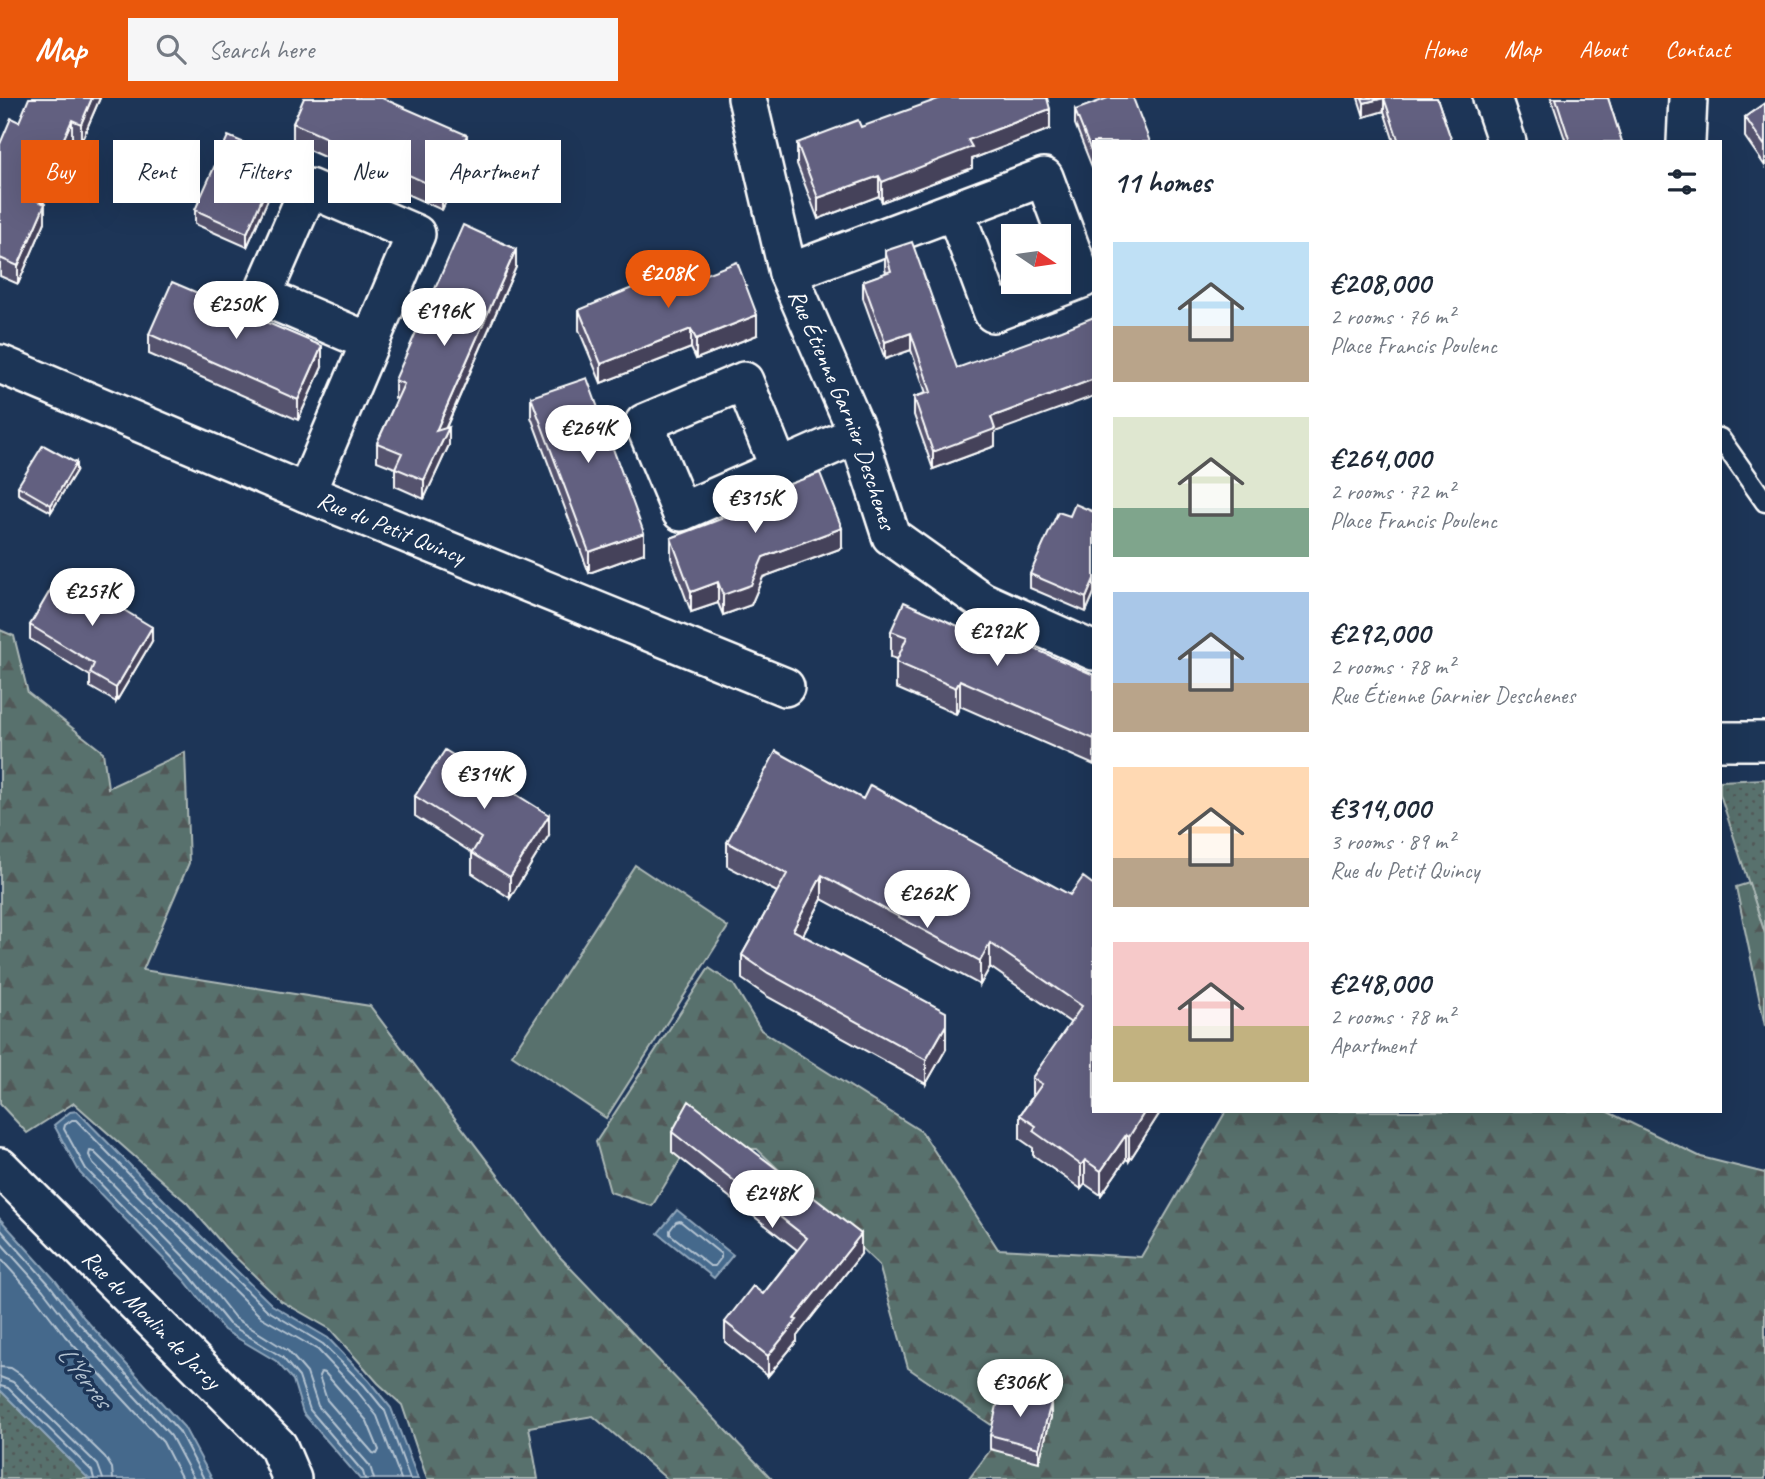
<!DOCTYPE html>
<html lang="en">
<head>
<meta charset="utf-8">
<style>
	body { margin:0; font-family:Caveat,sans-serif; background:#f6f6f7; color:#1f2937; height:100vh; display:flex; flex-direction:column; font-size:26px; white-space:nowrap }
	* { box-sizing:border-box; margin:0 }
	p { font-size:23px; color:#747a83 }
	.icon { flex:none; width:38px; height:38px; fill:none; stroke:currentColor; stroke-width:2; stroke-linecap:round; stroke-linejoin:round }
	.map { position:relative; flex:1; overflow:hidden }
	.side { position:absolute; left:1092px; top:42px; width:630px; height:973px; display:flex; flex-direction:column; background:#fff; border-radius:0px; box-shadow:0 7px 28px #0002 }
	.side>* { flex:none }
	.guide { position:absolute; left:21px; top:42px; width:665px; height:63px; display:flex; gap:14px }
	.needle { width:46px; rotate:103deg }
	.tools { position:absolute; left:1001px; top:126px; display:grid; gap:14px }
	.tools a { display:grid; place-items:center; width:70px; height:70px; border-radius:0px; background:#fff; box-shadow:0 7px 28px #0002; font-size:35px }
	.price { position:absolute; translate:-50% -60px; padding:0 16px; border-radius:24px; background:#fff; color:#222; font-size:23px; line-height:46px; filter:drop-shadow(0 2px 4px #0008) }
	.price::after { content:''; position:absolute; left:50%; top:42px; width:21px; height:16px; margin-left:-10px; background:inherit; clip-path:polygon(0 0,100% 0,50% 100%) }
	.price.on { background:#ea580c; color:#fff }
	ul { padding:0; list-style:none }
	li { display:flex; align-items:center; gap:21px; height:175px; padding:0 21px }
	li span { display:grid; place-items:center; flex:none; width:196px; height:140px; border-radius:0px; color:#555 }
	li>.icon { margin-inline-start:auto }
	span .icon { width:84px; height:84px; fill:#fffc; stroke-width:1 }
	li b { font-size:30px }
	h2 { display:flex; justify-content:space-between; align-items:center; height:84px; padding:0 21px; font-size:30px }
	.chip { padding:0 24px; border-radius:0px; background:#fff; box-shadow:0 7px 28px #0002; font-size:24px; line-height:63px }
	.chip.on { background:#ea580c; color:#fff }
	header { display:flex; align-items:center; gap:42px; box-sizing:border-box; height:98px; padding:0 35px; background:#ea580c; color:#fff }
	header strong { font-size:33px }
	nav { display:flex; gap:38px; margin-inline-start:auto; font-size:24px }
	.search { width:490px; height:63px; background:#f6f6f7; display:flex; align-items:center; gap:18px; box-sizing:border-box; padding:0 24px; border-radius:0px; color:#747a83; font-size:26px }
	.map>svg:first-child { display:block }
	.grass { fill:url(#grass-dots); stroke:#acb8b6; stroke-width:2 }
	.forest { fill:url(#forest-firs); stroke:#acb8b6; stroke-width:2 }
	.garden { fill:#59716d; stroke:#acb8b6; stroke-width:2 }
	.water { fill:#44698c; stroke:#8fa5ba; stroke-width:2 }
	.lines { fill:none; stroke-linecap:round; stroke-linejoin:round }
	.shore { stroke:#b4c3d1; stroke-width:2 }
	.lane-casing { stroke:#fff; stroke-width:23 }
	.street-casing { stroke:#fff; stroke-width:42 }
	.lane { stroke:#1d3557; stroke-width:18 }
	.street { stroke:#1d3557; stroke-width:37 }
	.wall { fill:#54536e; stroke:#fff; stroke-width:2 }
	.shaded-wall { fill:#45435a; stroke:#fff; stroke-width:2 }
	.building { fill:#626080; stroke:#fff; stroke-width:2 }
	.labels { text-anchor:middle; stroke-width:7; stroke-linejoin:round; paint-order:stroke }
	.street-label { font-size:24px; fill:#fff; stroke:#1d3557 }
	.water-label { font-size:26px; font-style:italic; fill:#b4c3d1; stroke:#1d3557 }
</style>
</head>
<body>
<header>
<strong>Map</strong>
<div class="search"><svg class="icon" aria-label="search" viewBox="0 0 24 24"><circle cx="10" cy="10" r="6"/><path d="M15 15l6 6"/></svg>Search here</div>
<nav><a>Home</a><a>Map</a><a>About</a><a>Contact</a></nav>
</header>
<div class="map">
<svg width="1765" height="1381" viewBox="0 0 1765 1381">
	<defs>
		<pattern id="grass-dots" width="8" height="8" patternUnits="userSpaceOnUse" patternTransform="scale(1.75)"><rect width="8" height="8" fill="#59716d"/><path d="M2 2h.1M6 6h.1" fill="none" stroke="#515958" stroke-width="1.8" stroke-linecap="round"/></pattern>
		<pattern id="forest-firs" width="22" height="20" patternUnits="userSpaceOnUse" patternTransform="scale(1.75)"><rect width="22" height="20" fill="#59716d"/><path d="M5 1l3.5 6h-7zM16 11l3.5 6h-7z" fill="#515958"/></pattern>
	</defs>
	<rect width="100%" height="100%" fill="#1d3557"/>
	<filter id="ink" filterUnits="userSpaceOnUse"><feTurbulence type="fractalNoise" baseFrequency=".0143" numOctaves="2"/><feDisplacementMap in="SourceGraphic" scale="14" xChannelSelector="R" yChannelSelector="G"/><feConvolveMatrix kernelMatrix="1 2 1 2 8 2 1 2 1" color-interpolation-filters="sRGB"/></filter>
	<g filter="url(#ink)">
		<path class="grass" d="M 1765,681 L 1765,836 L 1720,696 L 1720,683 Z
			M 0,1292 L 87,1378 L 89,1381 L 0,1381 Z"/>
		<path class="forest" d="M 0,532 L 14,538 L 28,595 L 103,654 L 108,690 L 185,654 L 189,765 L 143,872 L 370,908 L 559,1158 L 772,1381 L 667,1381 L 593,1318 L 529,1329 L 538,1381 L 427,1381 L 402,1307 L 378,1285 L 330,1231 L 281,1203 L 226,1150 L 187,1105 L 74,1005 L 27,1035 L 0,1006 Z
			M 1749,785 L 1765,836 L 1765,928 L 1736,789 Z
			M 709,870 L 734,887 L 761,932 L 922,1034 L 998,1151 L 1141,1159 L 1226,1013 L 1606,1013 L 1701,1059 L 1765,1075 L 1765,1381 L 969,1381 L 1003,1335 L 908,1270 L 879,1167 L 757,1051 L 688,1049 L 652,1108 L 610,1094 L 596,1044 Z"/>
		<path class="garden" d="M 635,767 L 728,829 L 606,1020 L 512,957 Z"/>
		<path class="water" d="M 77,1013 L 167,1105 L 272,1207 L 328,1240 L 369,1283 L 391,1310 L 418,1381 L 360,1381 L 303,1315 L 293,1282 L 276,1263 L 224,1232 L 185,1183 L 80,1075 L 54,1027 L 70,1014 Z
			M 677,1112 L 733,1157 L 714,1180 L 658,1135 Z
			M 0,1121 L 55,1182 L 84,1220 L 184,1329 L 212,1381 L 89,1381 L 0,1292 Z"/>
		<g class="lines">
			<path class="shore" d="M 680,1123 L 721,1156 L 721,1160 L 715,1168 L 710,1168 L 670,1136 L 670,1132 L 676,1124 Z
				M 0,1131 L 49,1186 L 79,1225 L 179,1333 L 204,1381
				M 0,1144 L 43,1192 L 73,1231 L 171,1338 L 194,1381
				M 0,1160 L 35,1199 L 65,1238 L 163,1344 L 182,1381
				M 0,1269 L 11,1270 L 20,1276 L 105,1359 L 112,1370 L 113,1381
				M 321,1274 L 325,1275 L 367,1323 L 379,1352 L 377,1356 L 373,1355 L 327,1302 L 319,1278 Z
				M 0,1279 L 13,1284 L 98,1367 L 103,1381
				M 0,1288 L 8,1290 L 92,1373 L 94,1381
				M 365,1381 L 363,1374 L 310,1312 L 299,1279 L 282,1259 L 229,1226 L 190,1178 L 86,1071 L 64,1031 L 65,1027 L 72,1022 L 76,1022 L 162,1110 L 267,1212 L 323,1246 L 364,1287 L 385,1313 L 410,1381
				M 374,1381 L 370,1368 L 318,1308 L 307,1275 L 288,1253 L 235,1220 L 197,1172 L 93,1066 L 89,1057 L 90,1053 L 94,1054 L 261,1219 L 318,1252 L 357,1293 L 377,1318 L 401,1381"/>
			<defs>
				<path id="lane" d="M 1720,340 L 1765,404"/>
				<g id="street">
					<path id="s1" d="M 747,0 L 788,175 L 858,336 L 891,438 L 982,503 L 1094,553"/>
					<path d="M 1492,0 L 1507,44"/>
					<path d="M 1686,44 L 1688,0"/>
					<path d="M 788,175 L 1044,79 L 1082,181 L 993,215 L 955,113"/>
					<path id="s2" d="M 0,266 L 306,395 L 785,589"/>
					<path d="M 779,370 L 744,283 L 644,325 L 681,414 L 858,336"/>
					<path d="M 306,395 L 416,136 L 309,90 L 262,198 L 370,244"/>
					<path d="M 1720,643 L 1765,643"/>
					<path id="s3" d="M 0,1069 L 278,1348 L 292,1381"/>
				</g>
			</defs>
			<use href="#lane" class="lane-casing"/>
			<use href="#street" class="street-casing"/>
			<use href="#lane" class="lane"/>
			<use href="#street" class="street"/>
		</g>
		<path class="wall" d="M 100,0 L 81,44 L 72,40 L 43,105 L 45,124 L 18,186 L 0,178 L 0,46 L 19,24 Z
			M 1358,0 L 1437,0 L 1452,44 L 1394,44 L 1384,13 L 1364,19 Z
			M 1551,0 L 1608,0 L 1622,44 L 1566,44 Z
			M 1765,5 L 1765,68 L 1745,39 L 1745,19 Z
			M 1075,12 L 1094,44 L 1094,74 L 1075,26 Z
			M 293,25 L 467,57 L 442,112 L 293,45 Z
			M 1050,31 L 972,61 L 972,70 L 882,104 L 879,98 L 818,121 L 797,66 L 797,45 Z
			M 280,74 L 247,149 L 195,126 L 195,112 Z
			M 885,153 L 995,334 L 995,348 L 933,371 L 914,317 L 914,299 L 926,295 L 911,252 L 885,261 L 863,200 L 863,183 L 886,175 L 885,170 Z
			M 516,169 L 446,330 L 449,347 L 424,401 L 395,388 L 395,370 L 377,363 L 377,345 L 397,301 L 395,300 L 395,282 Z
			M 706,176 L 757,237 L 696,261 L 691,250 L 601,285 L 579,232 L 579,212 Z
			M 149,236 L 322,269 L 298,322 L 149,256 Z
			M 531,299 L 644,455 L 589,475 L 531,319 Z
			M 76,373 L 51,414 L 18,396 L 18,388 Z
			M 759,397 L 842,450 L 763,479 L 751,507 L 723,517 L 718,505 L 691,514 L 671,460 L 671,440 L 759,407 Z
			M 1094,414 L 1094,495 L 1086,514 L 1030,490 L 1030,476 L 1070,418 Z
			M 30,527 L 152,543 L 116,604 L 90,589 L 90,578 L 30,541 Z
			M 891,533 L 976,536 L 1094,577 L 1094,667 L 960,608 L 956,616 L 896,590 L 896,564 L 897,561 L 891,559 Z
			M 415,698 L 549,737 L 510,800 L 472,775 L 472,755 L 415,718 Z
			M 863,701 L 1070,797 L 1161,1013 L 1129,1063 L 1126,1061 L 1101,1097 L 1085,1086 L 1081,1091 L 1033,1057 L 1033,1050 L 1020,1041 L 1020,1017 L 1032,999 L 1032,980 L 1071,925 L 990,869 L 980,887 L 822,801 L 803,837 L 946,951 L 926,986 L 768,899 L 742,881 L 742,857 L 777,794 L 727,768 L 727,744 Z
			M 672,1034 L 861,1156 L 797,1238 L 797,1243 L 768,1278 L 725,1244 L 725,1224 L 763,1196 L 797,1152 L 672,1054 Z
			M 1051,1319 L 1039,1364 L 990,1351 L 990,1337 Z"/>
		<path class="shaded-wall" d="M 92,0 L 100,0 L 81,44 L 81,26 Z
			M 1384,0 L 1384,13 L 1364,19 L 1364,5 Z
			M 1050,11 L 1050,31 L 972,61 L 972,70 L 882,104 L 882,84 L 968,42 Z
			M 72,22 L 72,40 L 36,121 L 36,102 Z
			M 467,37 L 467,57 L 442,112 L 442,92 Z
			M 280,60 L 280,74 L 247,149 L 247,135 Z
			M 879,78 L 879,98 L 818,121 L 818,100 Z
			M 45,106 L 45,124 L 18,186 L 18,168 Z
			M 516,151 L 516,169 L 436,352 L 436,333 Z
			M 757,217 L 757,237 L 696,261 L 696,241 Z
			M 691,231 L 691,250 L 601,285 L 601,266 Z
			M 911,235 L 911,252 L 885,261 L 885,244 Z
			M 322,248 L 322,269 L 298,322 L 298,302 Z
			M 1094,281 L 1094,298 L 995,334 L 995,348 L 933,371 L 933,354 L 991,319 Z
			M 449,329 L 449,347 L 424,401 L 424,382 Z
			M 76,365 L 76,373 L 51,414 L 51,407 Z
			M 842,430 L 842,450 L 763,479 L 751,507 L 723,517 L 723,497 L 763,459 Z
			M 644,435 L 644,455 L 589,475 L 589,454 Z
			M 1094,481 L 1094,495 L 1086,514 L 1086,500 Z
			M 718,484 L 718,505 L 691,514 L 691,494 Z
			M 152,529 L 152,543 L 116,604 L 116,590 Z
			M 960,582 L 960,608 L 956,616 L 956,590 Z
			M 549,717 L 549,737 L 510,800 L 510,779 Z
			M 822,777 L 822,801 L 793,856 L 793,832 Z
			M 990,845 L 990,869 L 980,887 L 980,863 Z
			M 946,927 L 946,951 L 926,986 L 926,962 Z
			M 1145,1013 L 1161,1013 L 1129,1063 L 1129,1039 Z
			M 1126,1037 L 1126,1061 L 1101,1097 L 1101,1073 Z
			M 1085,1062 L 1085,1086 L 1081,1091 L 1081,1067 Z
			M 861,1136 L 861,1156 L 797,1238 L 797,1243 L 768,1278 L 768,1258 L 794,1221 Z
			M 1051,1305 L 1051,1319 L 1039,1364 L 1039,1350 Z"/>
		<path class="building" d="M 29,0 L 92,0 L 81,26 L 72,22 L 36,102 L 45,106 L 18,168 L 0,160 L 0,46 L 11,20 L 19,24 Z
			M 304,0 L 382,0 L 467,37 L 442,92 L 293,25 Z
			M 941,0 L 1047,0 L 1050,11 L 968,42 L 972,49 L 882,84 L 879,78 L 818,100 L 797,45 L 858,22 L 861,29 Z
			M 1108,0 L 1133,0 L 1150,44 L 1094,44 L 1094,60 L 1075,12 Z
			M 1362,0 L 1383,0 L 1364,5 Z
			M 1384,0 L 1437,0 L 1452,44 L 1399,44 Z
			M 1556,0 L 1608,0 L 1622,44 L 1570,44 Z
			M 1765,5 L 1765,48 L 1745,19 Z
			M 228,38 L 280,60 L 247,135 L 195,112 Z
			M 463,127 L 516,151 L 436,333 L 449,329 L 424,382 L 395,370 L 402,355 L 377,345 L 404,286 L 395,282 Z
			M 912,144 L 957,270 L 1062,232 L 1094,219 L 1094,281 L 991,319 L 995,331 L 933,354 L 914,299 L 931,294 L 911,235 L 885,244 L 863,183 L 891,173 L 885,153 Z
			M 737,164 L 757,217 L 696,241 L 691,231 L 601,266 L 579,212 L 661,178 L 701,165 L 706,176 Z
			M 172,184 L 322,248 L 298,302 L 149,236 Z
			M 587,280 L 644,435 L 589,454 L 531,299 Z
			M 43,347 L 76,365 L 51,407 L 18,388 Z
			M 820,375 L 842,430 L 763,459 L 751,487 L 723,497 L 718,484 L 691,494 L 671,440 L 760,406 L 759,397 Z
			M 1075,406 L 1094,414 L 1094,481 L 1086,500 L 1030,476 L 1058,414 L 1070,418 Z
			M 61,474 L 152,529 L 116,590 L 90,575 L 94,566 L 30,527 Z
			M 904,504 L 976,536 L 980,527 L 1094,577 L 1094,641 L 960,582 L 956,590 L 896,564 L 907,539 L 891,533 Z
			M 445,652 L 549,717 L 510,779 L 472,755 L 481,740 L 415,698 Z
			M 776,653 L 863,701 L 870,687 L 1070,797 L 1083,779 L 1094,787 L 1094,1013 L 1145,1013 L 1129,1039 L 1126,1037 L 1101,1073 L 1085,1062 L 1081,1067 L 1033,1033 L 1036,1028 L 1020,1017 L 1042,986 L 1032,980 L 1082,908 L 990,845 L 980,863 L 822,777 L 793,832 L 946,914 L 946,927 L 926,962 L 768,875 L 742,857 L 787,776 L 727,744 Z
			M 689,1003 L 861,1136 L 794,1221 L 797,1222 L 768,1258 L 725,1224 L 753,1188 L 763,1196 L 807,1140 L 672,1034 Z
			M 1001,1291 L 1051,1305 L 1039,1350 L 990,1337 Z"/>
	</g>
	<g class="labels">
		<g class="street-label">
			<text dy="8" stroke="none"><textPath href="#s1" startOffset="327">Rue Étienne Garnier Deschenes</textPath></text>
			<text dy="8" stroke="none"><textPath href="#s2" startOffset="424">Rue du Petit Quincy</textPath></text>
			<text dy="8" stroke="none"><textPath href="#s3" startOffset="215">Rue du Moulin de Jarcy</textPath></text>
		</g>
		<g class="water-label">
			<text transform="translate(85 1278) rotate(52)" y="9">L'Yerres</text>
		</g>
	</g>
</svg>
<div class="tools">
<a><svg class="needle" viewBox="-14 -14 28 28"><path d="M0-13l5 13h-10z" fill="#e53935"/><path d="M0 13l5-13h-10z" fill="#747a83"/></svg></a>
</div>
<b class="price on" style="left:668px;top:212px">€208K</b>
<b class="price" style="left:236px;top:243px">€250K</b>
<b class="price" style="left:444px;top:250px">€196K</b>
<b class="price" style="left:588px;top:367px">€264K</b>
<b class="price" style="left:755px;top:437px">€315K</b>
<b class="price" style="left:92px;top:530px">€257K</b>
<b class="price" style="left:997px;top:570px">€292K</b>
<b class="price" style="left:484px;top:713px">€314K</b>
<b class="price" style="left:927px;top:832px">€262K</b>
<b class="price" style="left:772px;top:1132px">€248K</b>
<b class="price" style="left:1020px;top:1321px">€306K</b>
<div class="guide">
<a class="chip on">Buy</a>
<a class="chip">Rent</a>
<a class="chip">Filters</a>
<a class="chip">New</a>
<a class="chip">Apartment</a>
</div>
<section class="side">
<h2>11 homes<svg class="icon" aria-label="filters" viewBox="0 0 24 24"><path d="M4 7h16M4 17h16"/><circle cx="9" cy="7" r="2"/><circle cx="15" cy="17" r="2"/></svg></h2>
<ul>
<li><span style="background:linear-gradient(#bfe0f5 60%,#b9a48a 0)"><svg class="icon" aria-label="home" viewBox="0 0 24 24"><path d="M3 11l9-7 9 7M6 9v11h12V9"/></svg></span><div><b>€208,000</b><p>2 rooms · 76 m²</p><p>Place Francis Poulenc</p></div></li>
<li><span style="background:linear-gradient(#dfe7d0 65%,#7fa58c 0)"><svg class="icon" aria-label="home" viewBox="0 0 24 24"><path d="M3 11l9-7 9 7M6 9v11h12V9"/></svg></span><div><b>€264,000</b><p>2 rooms · 72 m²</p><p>Place Francis Poulenc</p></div></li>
<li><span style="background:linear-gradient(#a9c7e8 65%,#b9a48a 0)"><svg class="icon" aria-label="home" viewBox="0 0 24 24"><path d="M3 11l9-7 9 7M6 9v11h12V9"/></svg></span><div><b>€292,000</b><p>2 rooms · 78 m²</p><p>Rue Étienne Garnier Deschenes</p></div></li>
<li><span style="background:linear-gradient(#ffd9b3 65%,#b9a48a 0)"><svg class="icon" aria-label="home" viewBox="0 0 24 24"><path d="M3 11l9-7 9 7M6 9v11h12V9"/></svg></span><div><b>€314,000</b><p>3 rooms · 89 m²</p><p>Rue du Petit Quincy</p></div></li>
<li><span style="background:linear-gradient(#f6c9c9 60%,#c2b280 0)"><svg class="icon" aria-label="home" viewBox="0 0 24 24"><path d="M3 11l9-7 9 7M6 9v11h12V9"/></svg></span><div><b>€248,000</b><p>2 rooms · 78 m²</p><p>Apartment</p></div></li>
</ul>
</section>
</div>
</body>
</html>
